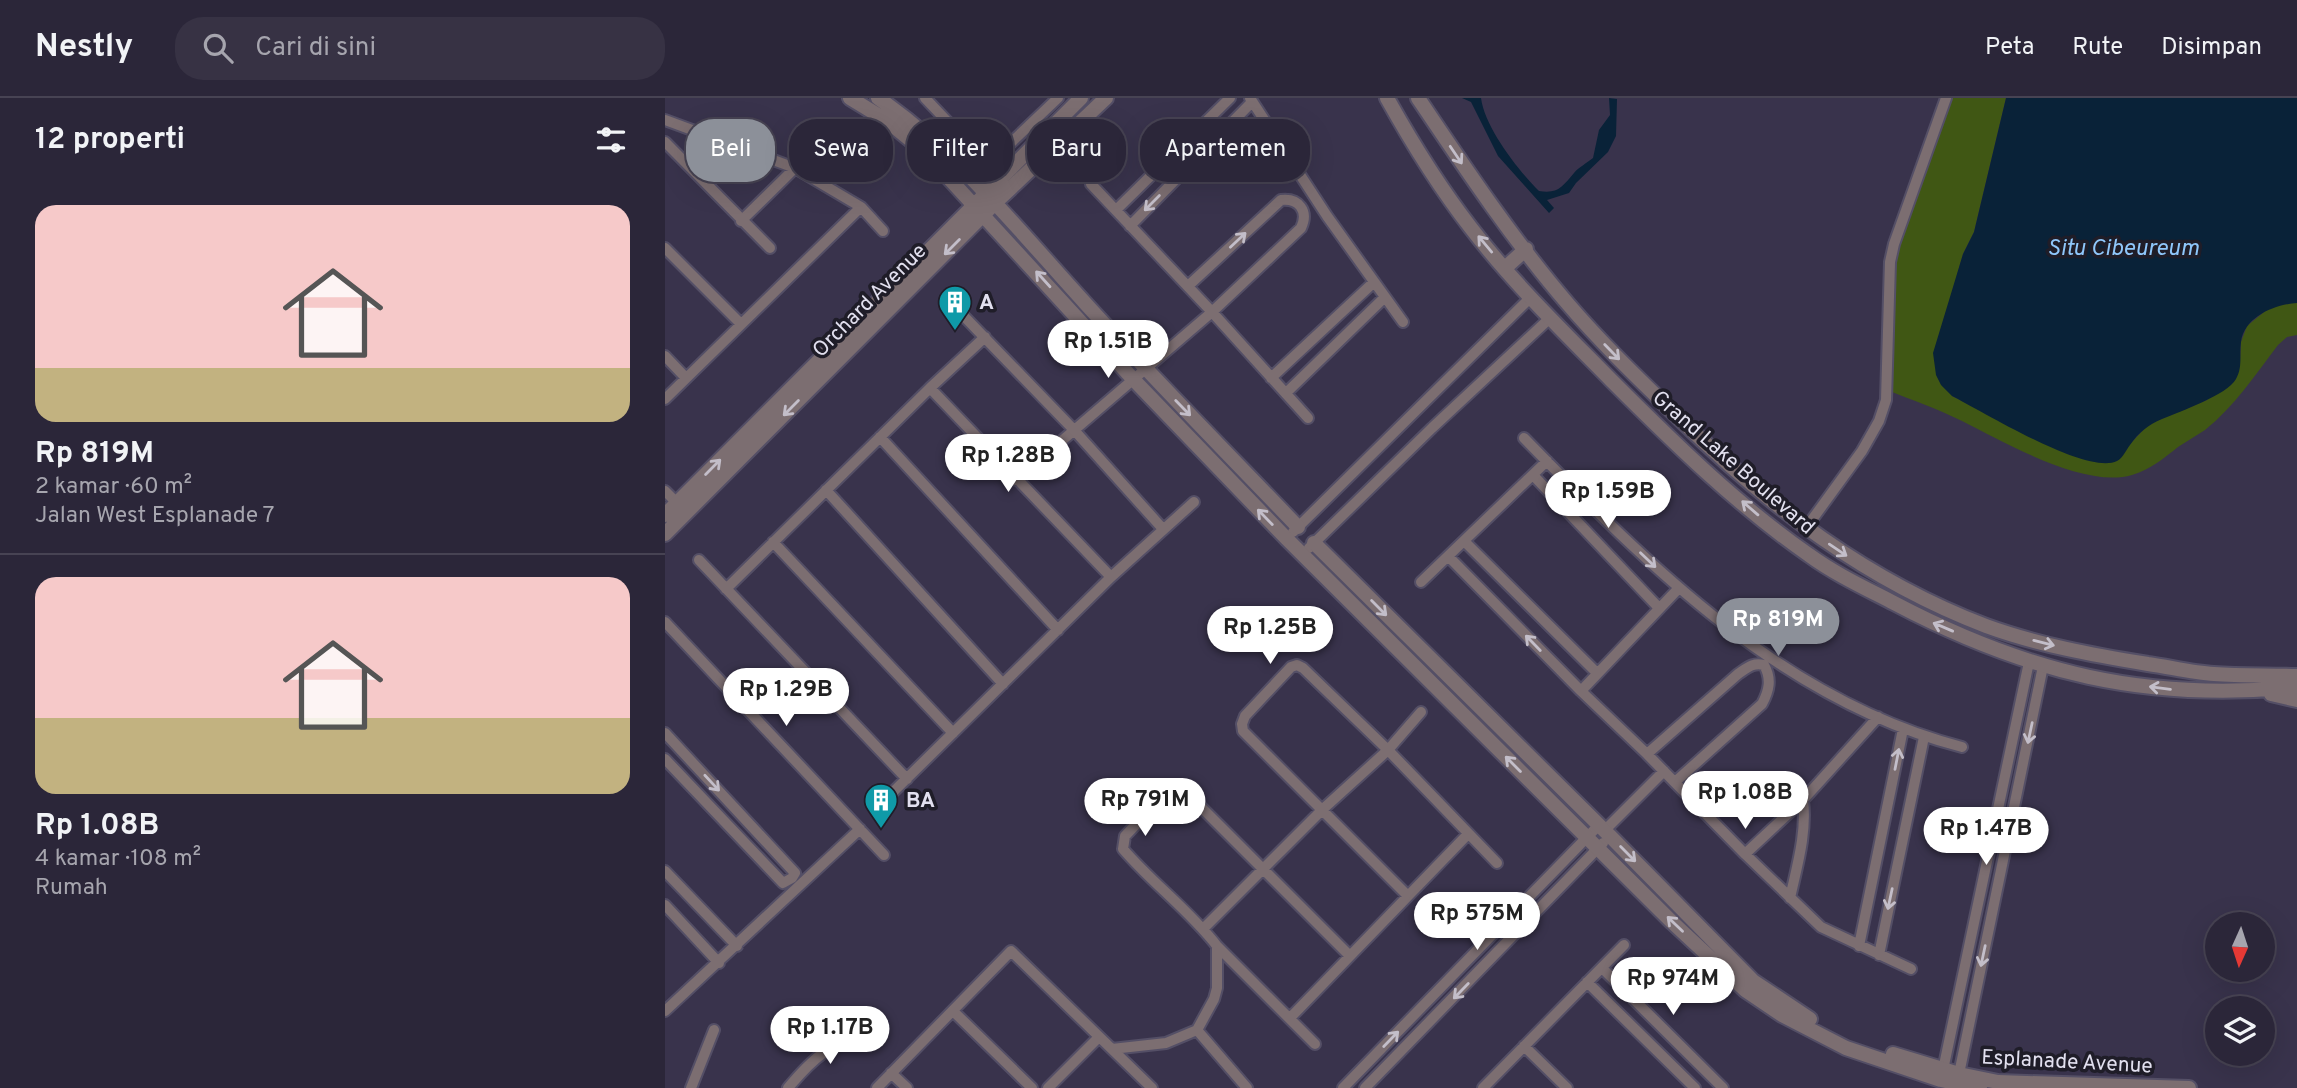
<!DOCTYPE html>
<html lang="id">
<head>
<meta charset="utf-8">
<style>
	body { margin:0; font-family:Overpass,sans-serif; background:#373244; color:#f1f3f6; height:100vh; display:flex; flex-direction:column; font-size:26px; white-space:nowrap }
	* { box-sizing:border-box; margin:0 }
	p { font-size:23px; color:#a6a5ae }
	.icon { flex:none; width:38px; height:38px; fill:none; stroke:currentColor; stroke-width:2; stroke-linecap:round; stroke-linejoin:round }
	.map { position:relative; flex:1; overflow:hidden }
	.panel { display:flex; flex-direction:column; background:#2b2639; width:665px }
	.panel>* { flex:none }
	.banner { position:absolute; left:21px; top:21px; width:665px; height:63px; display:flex; gap:14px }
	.needle { width:46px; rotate:183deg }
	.fabs { position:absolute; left:1540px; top:814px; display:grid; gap:14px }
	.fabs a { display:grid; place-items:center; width:70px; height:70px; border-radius:50%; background:#2b2639; box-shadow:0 7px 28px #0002,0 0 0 2px #474353; font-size:35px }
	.price { position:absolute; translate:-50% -60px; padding:0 16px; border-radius:24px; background:#fff; color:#222; font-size:23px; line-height:46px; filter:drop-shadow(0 2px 4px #0008) }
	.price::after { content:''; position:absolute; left:50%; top:42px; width:21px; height:16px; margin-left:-10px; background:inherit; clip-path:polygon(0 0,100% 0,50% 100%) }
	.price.active { background:#8c9099; color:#fff }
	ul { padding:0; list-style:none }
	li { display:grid; align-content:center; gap:14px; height:371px; padding:0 35px }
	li+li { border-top:2px solid #474353 }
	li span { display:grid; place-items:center; height:217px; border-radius:21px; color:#555 }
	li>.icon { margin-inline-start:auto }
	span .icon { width:126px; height:126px; fill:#fffc; stroke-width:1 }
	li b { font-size:30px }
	h2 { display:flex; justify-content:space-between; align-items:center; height:84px; padding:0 35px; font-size:30px }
	.pill { padding:0 24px; border-radius:28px; background:#2b2639; box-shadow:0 7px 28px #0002,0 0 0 2px #474353; font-size:24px; line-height:63px }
	.pill.active { background:#8c9099; color:#fff }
	header { display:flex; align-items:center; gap:42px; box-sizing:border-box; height:98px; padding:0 35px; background:#2b2639; border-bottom:2px solid #474353 }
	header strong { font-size:33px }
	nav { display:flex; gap:38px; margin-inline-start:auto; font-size:24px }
	.search { width:490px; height:63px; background:#373244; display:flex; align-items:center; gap:18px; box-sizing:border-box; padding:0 24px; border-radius:28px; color:#a6a5ae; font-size:26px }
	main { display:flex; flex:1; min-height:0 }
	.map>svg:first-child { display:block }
	.green { fill:#405714 }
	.water { fill:#092238 }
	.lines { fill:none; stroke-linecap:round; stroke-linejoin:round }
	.minor-casing { stroke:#544f66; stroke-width:14 }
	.tertiary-casing { stroke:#544f66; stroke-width:18 }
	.minor { stroke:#7c6e71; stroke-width:10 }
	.tertiary { stroke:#7c6e71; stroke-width:14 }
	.oneway { stroke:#c3bec9 }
	.labels { text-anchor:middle; stroke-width:7; stroke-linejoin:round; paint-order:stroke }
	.street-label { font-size:21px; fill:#e2e0ef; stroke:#1f1d28 }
	.poi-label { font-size:21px; font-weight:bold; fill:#e2e0ef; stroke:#1f1d28; text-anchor:start }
	.water-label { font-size:23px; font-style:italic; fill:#8fc7fb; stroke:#1f1d28 }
</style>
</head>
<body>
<header>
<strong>Nestly</strong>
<div class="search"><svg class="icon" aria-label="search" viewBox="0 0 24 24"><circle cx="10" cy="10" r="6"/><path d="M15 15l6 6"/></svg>Cari di sini</div>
<nav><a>Peta</a><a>Rute</a><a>Disimpan</a></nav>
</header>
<main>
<section class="panel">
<h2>12 properti<svg class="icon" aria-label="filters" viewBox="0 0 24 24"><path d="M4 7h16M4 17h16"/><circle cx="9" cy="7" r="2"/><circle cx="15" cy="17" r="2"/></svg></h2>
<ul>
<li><span style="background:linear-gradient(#f6c9c9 75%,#c2b280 0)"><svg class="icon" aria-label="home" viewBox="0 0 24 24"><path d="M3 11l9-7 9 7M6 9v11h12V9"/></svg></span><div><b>Rp 819M</b><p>2 kamar · 60 m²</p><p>Jalan West Esplanade 7</p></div></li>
<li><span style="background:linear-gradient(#f6c9c9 65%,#c2b280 0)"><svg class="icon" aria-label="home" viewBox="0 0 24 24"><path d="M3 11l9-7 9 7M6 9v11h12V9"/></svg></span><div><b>Rp 1.08B</b><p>4 kamar · 108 m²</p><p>Rumah</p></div></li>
</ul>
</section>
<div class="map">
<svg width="1632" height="990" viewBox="0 0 1632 990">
	<rect width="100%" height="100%" fill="#39334c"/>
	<path class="green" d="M 1281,0 L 1341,0 L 1309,134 L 1298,156 L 1292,177 L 1287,298 L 1323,316 L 1465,346 L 1484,326 L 1542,302 L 1575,264 L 1576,244 L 1582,228 L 1604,210 L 1615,205 L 1632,205 L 1632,237 L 1622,239 L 1613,247 C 1591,276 1569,309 1540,332 C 1531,338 1522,343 1513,349 C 1499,360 1485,372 1467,377 C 1419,391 1339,344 1297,323 C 1273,311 1247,302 1222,292 L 1225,164 Z"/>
	<path class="water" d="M 797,0 L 816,0 C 820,30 853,72 874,93 C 893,96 897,89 909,75 C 914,69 922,65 928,60 L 934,32 L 945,17 L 944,0 L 952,1 L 951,38 L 943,54 L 911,85 L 904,95 L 882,102 L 889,110 L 884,115 L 833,58 L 806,4 Z
		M 1341,0 L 1632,0 L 1632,205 C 1610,206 1579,219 1576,244 C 1574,256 1578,269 1571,281 C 1562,297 1516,313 1497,321 C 1483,327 1474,334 1465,347 C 1461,352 1458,360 1452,363 C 1422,378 1317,313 1287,298 L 1276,287 L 1271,277 L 1268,255 L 1298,156 L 1309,134 Z"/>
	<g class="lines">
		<defs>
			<path id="minor" d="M 260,0 L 318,61 L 323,63 L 331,59 L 393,0
				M 585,0 L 662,118 L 738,224
				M 0,22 L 130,70 L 196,109 L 218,133
				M 0,44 L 105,150
				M 426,86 L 547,214 L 643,320
				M 451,112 L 565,0
				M 76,123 L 130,70
				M 465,128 L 587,4
				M 0,150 L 76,226
				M 291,210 L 409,332 L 498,431
				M 0,258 L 21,280
				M 606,280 L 708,185
				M 265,290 L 446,479
				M 621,295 L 720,199
				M 0,301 L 196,109
				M 215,339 L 393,532
				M 859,340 C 984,468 1118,603 1297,649
				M 868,377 L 994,510
				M 351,382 L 547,214 L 636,130 C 644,113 634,100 616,102 L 523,188
				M 161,392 L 338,586
				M 0,393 L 17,410
				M 1141,430 L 1197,353 L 1214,323 L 1221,302 L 1225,164 L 1229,146 L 1281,0
				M 628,434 L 865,200
				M 108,444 L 288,635
				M 800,444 L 932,575
				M 644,450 L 767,330 L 885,220
				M 784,459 L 916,593 L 982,656 L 1080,756 L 1156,829 L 1246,871
				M 34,462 L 242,681
				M 756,484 L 882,363
				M 61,491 L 265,290 L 320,239
				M 0,524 L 219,757
				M 916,593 L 1013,491
				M 0,635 L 130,775 L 127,780 L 118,785 L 0,661
				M 982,656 L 1073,576 C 1082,570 1088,564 1099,567 C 1107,581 1104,593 1097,606 L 1010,684
				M 225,697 L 446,479 L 529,404
				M 939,733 L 999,673
				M 1080,756 L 1138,702 L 1213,619
				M 0,773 L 72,848
				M 743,798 L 578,633 L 577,626 L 580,618 L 626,569 L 632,567 L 638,570 L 723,652 L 832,765
				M 1125,800 C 1132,768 1142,735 1138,702
				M 0,807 L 54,865
				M 538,831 L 658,711 L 723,652 L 756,614
				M 1194,848 L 1238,631
				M 1214,857 L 1259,639
				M 937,870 L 1058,990
				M 922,884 L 1030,990
				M 0,913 L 195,731
				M 288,913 L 367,990
				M 625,920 L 803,736
				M 532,932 L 582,990
				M 650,946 L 552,848 C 524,812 487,785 458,751 L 460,738 L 504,692 L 511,688 L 518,691 L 684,857
				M 859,948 L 902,990
				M 447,951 L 501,945 L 532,932 L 549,901 L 552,890 L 552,848
				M 1278,972 L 1364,564
				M 226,975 L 242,990
				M 1294,976 L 1378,568
				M 26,990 L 49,932
				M 123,990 C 149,959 162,948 201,936
				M 212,990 L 346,853 L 487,990
				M 383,990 L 434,939
				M 678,990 L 933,728
				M 700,990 L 938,745
				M 818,990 L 959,847"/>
			<path id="tertiary" d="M 185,0 L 221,22 L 259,53 L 468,281 L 622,441 L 1007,824 L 1080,892 L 1117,917 L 1181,950 L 1276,982 L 1315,990
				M 213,0 C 293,55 355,134 420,205 C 490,282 562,355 633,429
				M 722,0 C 747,45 775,90 806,130 C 848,185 898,233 946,282 C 1008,344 1072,407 1144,457 C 1170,476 1200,490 1229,505 C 1362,575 1481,604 1632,589
				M 753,0 C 800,70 848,142 903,206 C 938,247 977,284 1015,321 C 1105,409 1203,483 1321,528 C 1373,547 1428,557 1483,566 C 1505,569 1527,575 1549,576 C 1576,578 1604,577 1632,578
				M 840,170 L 861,151
				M 0,417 L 416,0
				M 0,436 L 330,105 L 441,0
				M 649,445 L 945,738 L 1088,883 L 1145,921
				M 1606,596 L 1632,602
				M 1228,956 L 1294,976 L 1333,984 L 1524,990"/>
		</defs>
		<use href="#minor" class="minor-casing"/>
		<use href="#tertiary" class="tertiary-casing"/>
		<use href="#minor" class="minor"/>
		<use href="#tertiary" class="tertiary"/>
	</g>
	<defs><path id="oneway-shaft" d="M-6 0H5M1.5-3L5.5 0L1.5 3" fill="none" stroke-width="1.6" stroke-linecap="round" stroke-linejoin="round" transform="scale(1.75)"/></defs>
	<g class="oneway">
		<use href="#oneway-shaft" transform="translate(791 57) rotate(56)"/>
		<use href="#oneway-shaft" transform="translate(487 105) rotate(135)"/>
		<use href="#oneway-shaft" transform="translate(573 142) rotate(-43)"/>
		<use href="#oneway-shaft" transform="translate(820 146) rotate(-130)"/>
		<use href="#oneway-shaft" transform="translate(287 149) rotate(135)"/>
		<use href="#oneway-shaft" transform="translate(378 181) rotate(-132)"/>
		<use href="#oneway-shaft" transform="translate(947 254) rotate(46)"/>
		<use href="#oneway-shaft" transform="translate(126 310) rotate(135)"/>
		<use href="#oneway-shaft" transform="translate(518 310) rotate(46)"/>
		<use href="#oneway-shaft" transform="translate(48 369) rotate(-45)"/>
		<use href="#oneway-shaft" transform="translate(1085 410) rotate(-139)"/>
		<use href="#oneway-shaft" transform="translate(600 419) rotate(-134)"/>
		<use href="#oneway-shaft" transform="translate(1173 452) rotate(34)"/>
		<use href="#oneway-shaft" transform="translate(983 462) rotate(44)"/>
		<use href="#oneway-shaft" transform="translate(714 510) rotate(45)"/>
		<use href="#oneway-shaft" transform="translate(1278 529) rotate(-157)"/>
		<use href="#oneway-shaft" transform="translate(868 545) rotate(-134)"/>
		<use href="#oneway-shaft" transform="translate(1379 545) rotate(14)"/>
		<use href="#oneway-shaft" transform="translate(1495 590) rotate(-173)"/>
		<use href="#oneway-shaft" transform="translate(1365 635) rotate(102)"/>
		<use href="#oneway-shaft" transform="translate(1232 661) rotate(-79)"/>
		<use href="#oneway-shaft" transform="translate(848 666) rotate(-135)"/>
		<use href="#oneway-shaft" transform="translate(47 685) rotate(47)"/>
		<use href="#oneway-shaft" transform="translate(963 756) rotate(45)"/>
		<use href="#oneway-shaft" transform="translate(1225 801) rotate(102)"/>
		<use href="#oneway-shaft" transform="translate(1010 826) rotate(-136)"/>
		<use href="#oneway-shaft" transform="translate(1318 858) rotate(102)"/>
		<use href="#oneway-shaft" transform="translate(796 893) rotate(134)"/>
		<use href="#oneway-shaft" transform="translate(726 941) rotate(-46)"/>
	</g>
	<defs>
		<symbol id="building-pin" viewBox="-11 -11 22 30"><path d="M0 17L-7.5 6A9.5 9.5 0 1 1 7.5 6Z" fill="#0f9aa8" stroke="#1f1d28"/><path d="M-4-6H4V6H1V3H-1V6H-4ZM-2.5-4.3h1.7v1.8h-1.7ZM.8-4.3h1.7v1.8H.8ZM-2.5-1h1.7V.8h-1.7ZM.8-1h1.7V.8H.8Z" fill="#fff"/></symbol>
	</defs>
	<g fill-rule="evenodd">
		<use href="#building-pin" x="271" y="185" width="38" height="52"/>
		<use href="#building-pin" x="197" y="683" width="38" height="52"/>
	</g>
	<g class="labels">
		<g class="street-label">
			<text transform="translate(204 202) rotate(-45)" y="7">Orchard Avenue</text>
			<text transform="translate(1069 364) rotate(41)" y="7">Grand Lake Boulevard</text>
			<text transform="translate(1402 963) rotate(3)" y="7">Esplanade Avenue</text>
		</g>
		<g class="poi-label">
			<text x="314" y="211">A</text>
			<text x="241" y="709">BA</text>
		</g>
		<g class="water-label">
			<text x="1458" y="157">Situ Cibeureum</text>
		</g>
	</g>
</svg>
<div class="fabs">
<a><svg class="needle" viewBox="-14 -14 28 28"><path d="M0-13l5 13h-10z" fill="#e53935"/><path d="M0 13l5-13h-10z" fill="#a6a5ae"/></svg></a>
<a><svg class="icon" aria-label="layers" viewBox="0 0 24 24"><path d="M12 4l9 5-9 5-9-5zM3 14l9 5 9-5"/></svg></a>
</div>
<b class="price" style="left:443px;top:282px">Rp 1.51B</b>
<b class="price" style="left:343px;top:396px">Rp 1.28B</b>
<b class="price" style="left:943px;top:432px">Rp 1.59B</b>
<b class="price active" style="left:1113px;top:560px">Rp 819M</b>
<b class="price" style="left:605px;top:568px">Rp 1.25B</b>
<b class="price" style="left:121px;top:630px">Rp 1.29B</b>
<b class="price" style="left:1080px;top:733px">Rp 1.08B</b>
<b class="price" style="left:480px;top:740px">Rp 791M</b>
<b class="price" style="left:1321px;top:769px">Rp 1.47B</b>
<b class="price" style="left:812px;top:854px">Rp 575M</b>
<b class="price" style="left:1008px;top:919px">Rp 974M</b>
<b class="price" style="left:165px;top:968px">Rp 1.17B</b>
<div class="banner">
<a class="pill active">Beli</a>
<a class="pill">Sewa</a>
<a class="pill">Filter</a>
<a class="pill">Baru</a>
<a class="pill">Apartemen</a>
</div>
</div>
</main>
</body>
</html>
